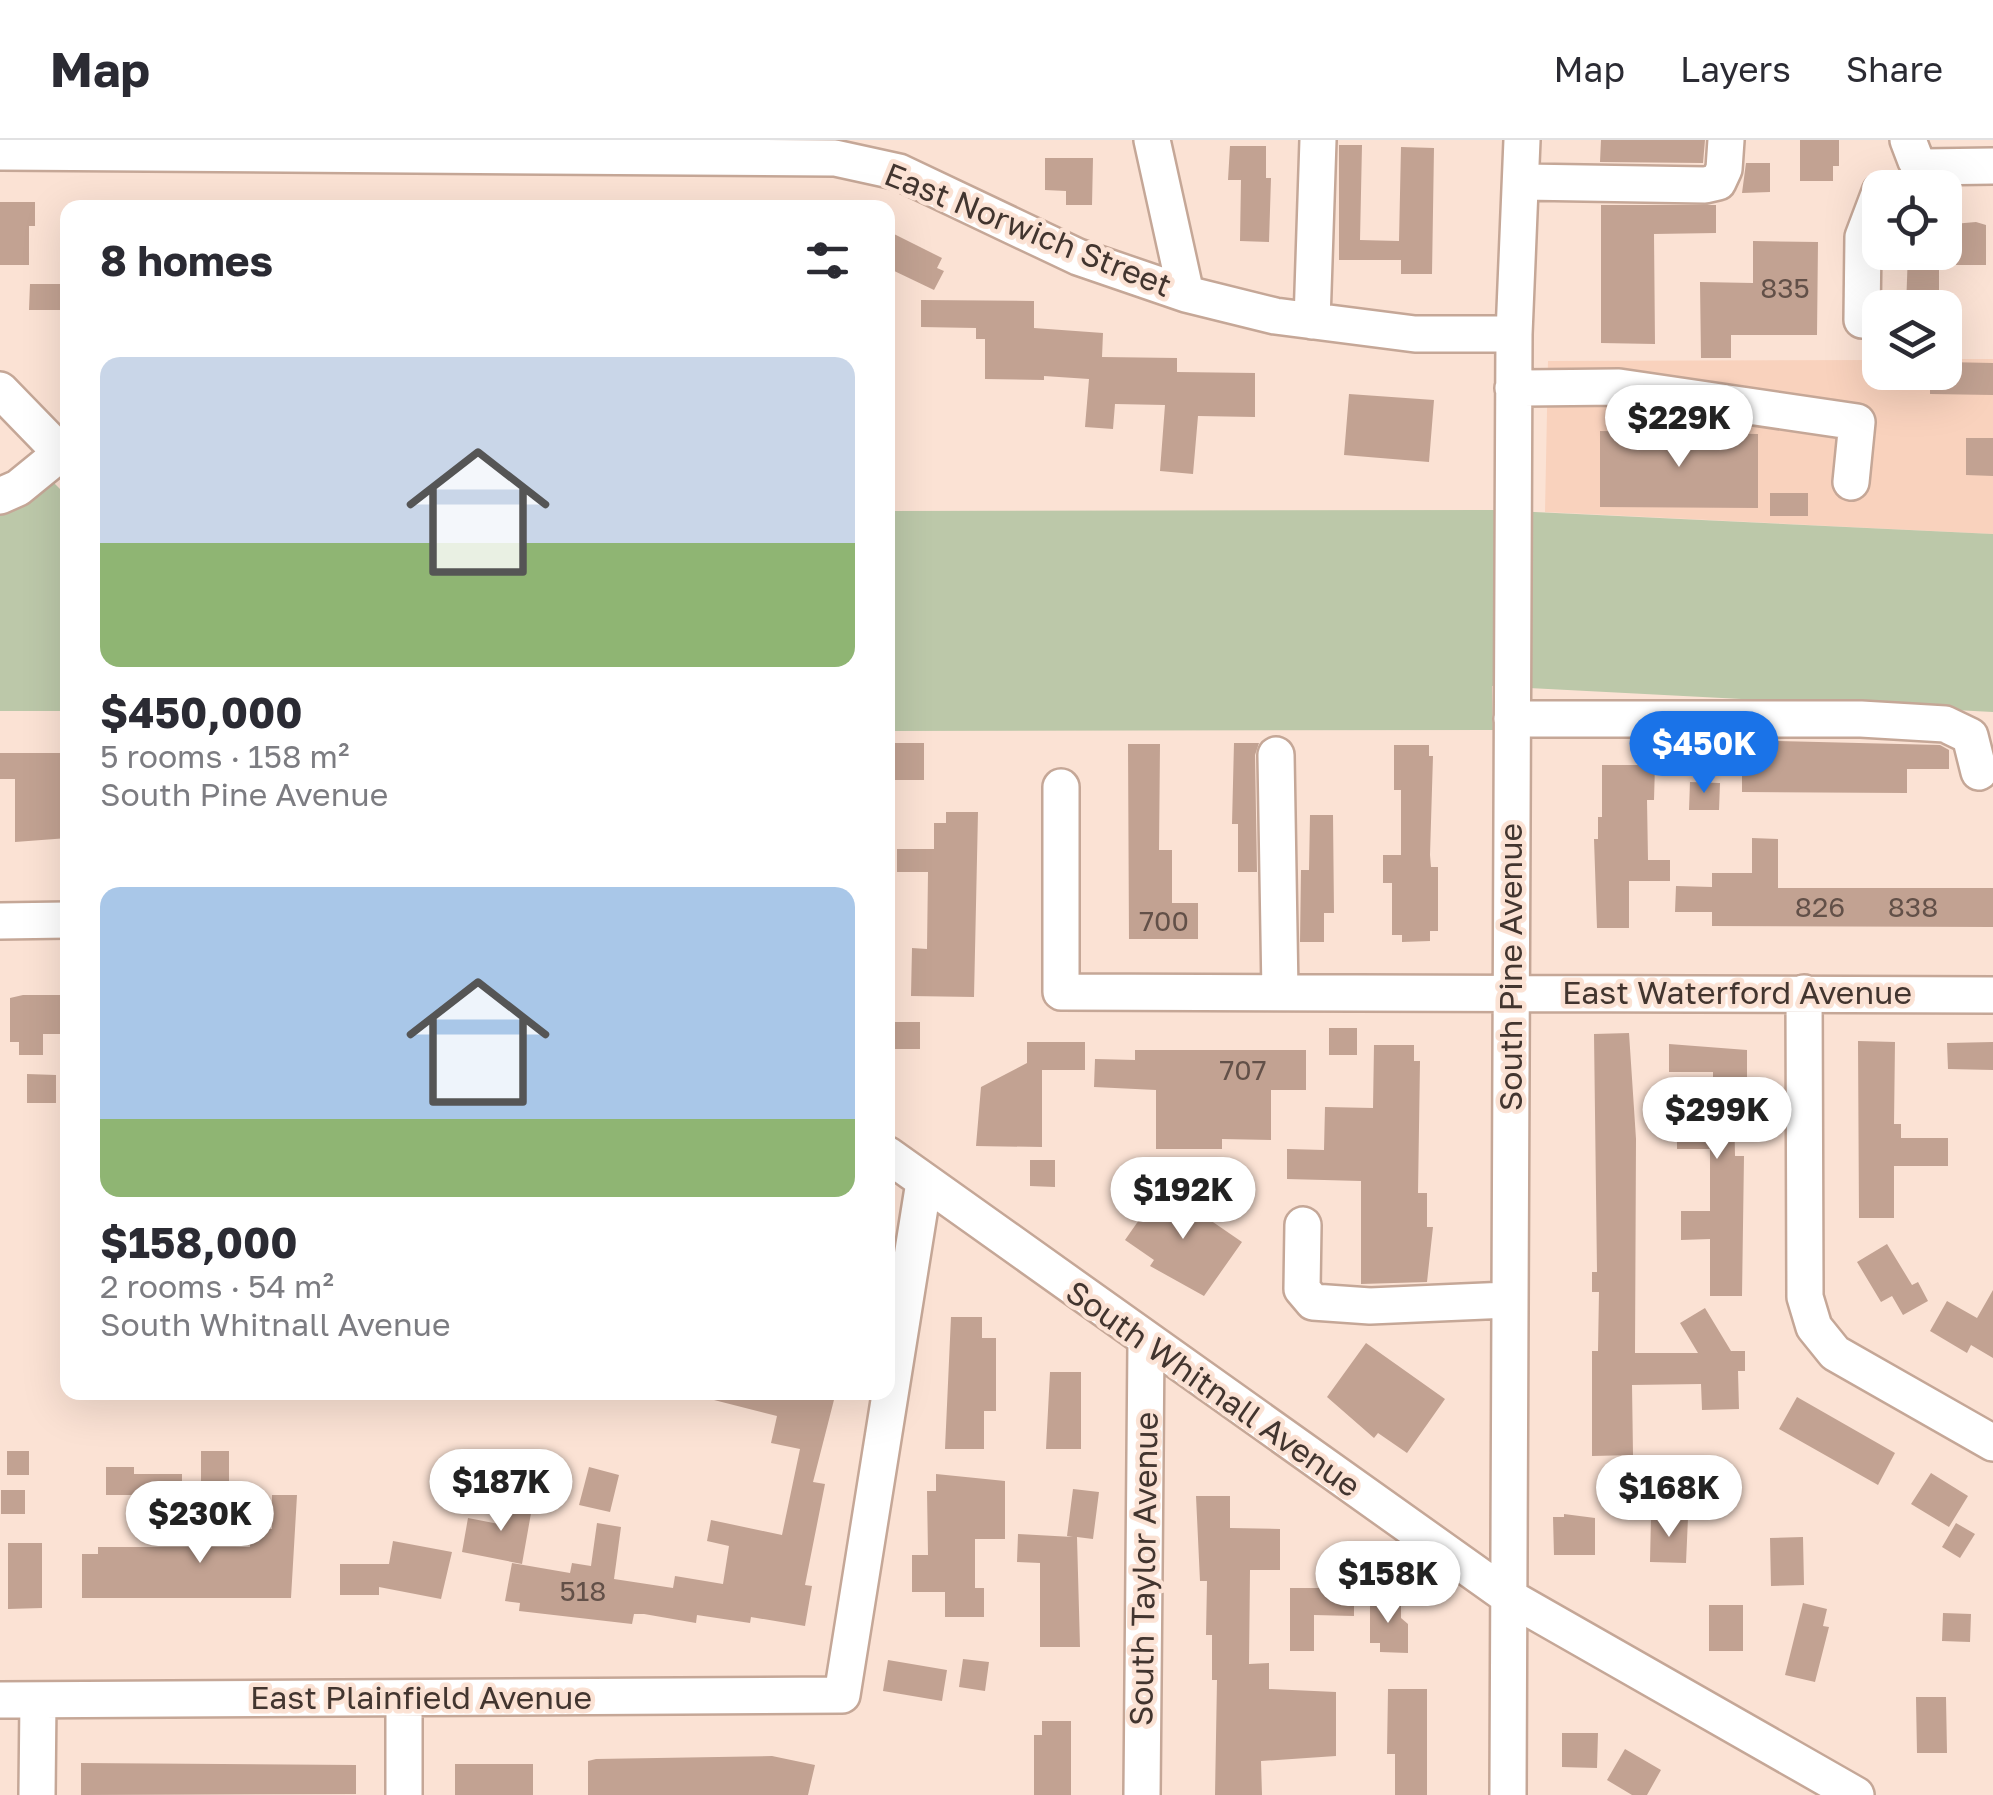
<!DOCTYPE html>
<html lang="en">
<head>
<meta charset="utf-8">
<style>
	body { margin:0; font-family:"Golos Text",sans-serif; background:#f7f7f7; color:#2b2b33; height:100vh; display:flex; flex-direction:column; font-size:38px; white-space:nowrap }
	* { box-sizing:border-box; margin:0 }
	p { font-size:32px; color:#7c7c81 }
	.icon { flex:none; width:55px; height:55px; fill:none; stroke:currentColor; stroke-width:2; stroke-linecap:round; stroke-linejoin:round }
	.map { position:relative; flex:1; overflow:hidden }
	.panel { position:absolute; left:60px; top:60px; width:835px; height:1200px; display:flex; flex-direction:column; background:#fff; border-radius:20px; box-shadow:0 10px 40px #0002 }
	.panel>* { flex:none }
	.fabs { position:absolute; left:1862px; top:30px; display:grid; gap:20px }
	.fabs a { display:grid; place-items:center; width:100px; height:100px; border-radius:20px; background:#fff; box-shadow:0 10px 40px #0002; font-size:50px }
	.price { position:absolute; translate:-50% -85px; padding:0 22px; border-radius:35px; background:#fff; color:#222; font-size:32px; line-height:65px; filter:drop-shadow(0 2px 5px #0008) }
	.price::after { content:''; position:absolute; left:50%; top:60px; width:30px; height:22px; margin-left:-15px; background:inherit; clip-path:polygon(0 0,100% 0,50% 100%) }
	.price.current { background:#1a73e8; color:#fff }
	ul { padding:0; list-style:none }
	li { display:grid; align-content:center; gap:20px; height:530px; padding:0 40px }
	li span { display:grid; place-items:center; height:310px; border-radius:20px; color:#555 }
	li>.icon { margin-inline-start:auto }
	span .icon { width:180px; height:180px; fill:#fffc; stroke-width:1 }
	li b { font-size:42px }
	h2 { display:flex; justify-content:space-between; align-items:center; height:120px; padding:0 40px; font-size:42px }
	header { display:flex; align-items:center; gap:60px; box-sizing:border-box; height:140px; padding:0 50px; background:#fff; border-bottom:2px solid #e1e1e2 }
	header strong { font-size:48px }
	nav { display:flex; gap:55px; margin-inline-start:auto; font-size:35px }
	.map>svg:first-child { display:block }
	.built { fill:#f9d2bd }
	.green { fill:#bcc8a9 }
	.building { fill:#c2a292 }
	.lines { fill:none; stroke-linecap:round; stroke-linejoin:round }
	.minor-casing { stroke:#c5a797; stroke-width:40 }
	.minor { stroke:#fff; stroke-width:35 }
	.labels { text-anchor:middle; stroke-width:9; stroke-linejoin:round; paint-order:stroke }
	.number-label { font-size:28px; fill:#625048 }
	.street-label { font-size:32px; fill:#42352f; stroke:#fbe2d4 }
</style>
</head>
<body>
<header>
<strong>Map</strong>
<nav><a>Map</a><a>Layers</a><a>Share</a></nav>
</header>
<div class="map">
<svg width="1993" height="1655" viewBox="0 0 1993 1655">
	<rect width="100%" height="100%" fill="#fbe2d4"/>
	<path class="built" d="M 1945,219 L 1993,219 L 1993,394 L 1545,372 L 1548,221 L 1880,220 L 1880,232 L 1945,232 Z"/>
	<path class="green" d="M 47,336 L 67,356 L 67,571 L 0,571 L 0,365 Z
		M 1495,370 L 1993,394 L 1993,572 L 1492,546 L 1493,590 L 888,591 L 888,371 Z"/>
	<path class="building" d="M 1601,0 L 1705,0 L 1703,23 L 1600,22 Z
		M 1800,0 L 1839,0 L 1839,26 L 1833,26 L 1833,41 L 1800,41 Z
		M 1339,5 L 1362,5 L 1360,100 L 1399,101 L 1401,7 L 1434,8 L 1432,134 L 1401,134 L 1401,120 L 1339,120 Z
		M 1230,6 L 1266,6 L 1266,38 L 1271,38 L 1269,102 L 1240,101 L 1241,40 L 1228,40 Z
		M 1045,18 L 1093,18 L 1092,65 L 1066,65 L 1066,51 L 1045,50 Z
		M 1746,23 L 1770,23 L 1770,52 L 1742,53 Z
		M 0,62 L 35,62 L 35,86 L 29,86 L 29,125 L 0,125 Z
		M 1601,65 L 1716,65 L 1716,93 L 1654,94 L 1655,204 L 1601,203 Z
		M 1976,82 L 1986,85 L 1986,125 L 1953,125 L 1953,84 Z
		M 888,91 L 942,118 L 937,128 L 944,131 L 934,150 L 888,128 Z
		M 1753,101 L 1818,102 L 1817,195 L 1731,195 L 1731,218 L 1701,218 L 1700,142 L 1753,143 Z
		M 1908,112 L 1939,112 L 1939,168 L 1906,168 Z
		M 30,144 L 64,144 L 64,170 L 29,170 Z
		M 921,160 L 1034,161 L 1034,188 L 1103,193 L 1102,217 L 1177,218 L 1177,232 L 1255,233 L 1255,277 L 1198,276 L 1193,334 L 1160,331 L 1165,265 L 1115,264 L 1113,289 L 1085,287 L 1089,239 L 1044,236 L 1044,240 L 985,239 L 985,199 L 976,199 L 976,188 L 921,187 Z
		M 1945,222 L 1993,223 L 1993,255 L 1930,254 L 1930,232 L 1945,232 Z
		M 1349,254 L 1434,260 L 1429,322 L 1344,315 Z
		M 1600,291 L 1758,294 L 1758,368 L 1600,367 Z
		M 1966,298 L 1993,298 L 1993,336 L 1966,335 Z
		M 1770,353 L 1808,353 L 1808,376 L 1770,376 Z
		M 1742,600 L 1940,605 L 1949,610 L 1949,629 L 1907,629 L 1907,653 L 1742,652 Z
		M 894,603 L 924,603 L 924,640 L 894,640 Z
		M 1234,603 L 1259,603 L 1255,615 L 1257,732 L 1238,732 L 1238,684 L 1232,684 Z
		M 1128,604 L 1160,604 L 1159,710 L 1172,710 L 1172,763 L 1198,763 L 1198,799 L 1129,799 Z
		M 1394,605 L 1429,605 L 1429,616 L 1433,616 L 1430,715 L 1431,727 L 1438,727 L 1438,791 L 1430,791 L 1430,801 L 1402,802 L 1402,795 L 1392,795 L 1392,743 L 1383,743 L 1383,715 L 1401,715 L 1401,650 L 1394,650 Z
		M 0,613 L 62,613 L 62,625 L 68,625 L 68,698 L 15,702 L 15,639 L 0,639 Z
		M 1602,625 L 1655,625 L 1654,660 L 1647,660 L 1648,720 L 1670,720 L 1670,741 L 1629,741 L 1629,788 L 1597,788 L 1594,699 L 1598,699 L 1598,677 L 1602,677 Z
		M 1690,642 L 1720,643 L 1719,670 L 1689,670 Z
		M 946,672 L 978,672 L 974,857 L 911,856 L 912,808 L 927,809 L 928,732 L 897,732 L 897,709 L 934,709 L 934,683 L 946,683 Z
		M 1310,675 L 1333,675 L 1334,773 L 1324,773 L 1324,802 L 1300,802 L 1301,730 L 1309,730 Z
		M 1752,698 L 1778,699 L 1778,748 L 1993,748 L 1993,787 L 1712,786 L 1712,772 L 1675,772 L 1676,746 L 1712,747 L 1712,733 L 1752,733 Z
		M 23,855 L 68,855 L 68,894 L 43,894 L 43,915 L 19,915 L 19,902 L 10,902 L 10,858 Z
		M 888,882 L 920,882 L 920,909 L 888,909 Z
		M 1329,888 L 1357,888 L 1357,915 L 1329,915 Z
		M 1629,893 L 1636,999 L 1635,1213 L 1698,1213 L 1680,1183 L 1705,1168 L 1731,1211 L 1745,1211 L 1745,1231 L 1738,1231 L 1739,1269 L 1702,1270 L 1701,1244 L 1632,1245 L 1633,1315 L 1592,1316 L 1592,1211 L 1598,1211 L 1599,1152 L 1592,1152 L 1592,1132 L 1597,1132 L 1594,894 Z
		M 1858,901 L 1895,902 L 1894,984 L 1901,984 L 1901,998 L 1948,998 L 1948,1026 L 1894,1026 L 1894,1078 L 1859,1078 Z
		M 1027,902 L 1085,902 L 1085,930 L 1042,930 L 1042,1007 L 976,1006 L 981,947 L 1027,923 Z
		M 1993,902 L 1993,930 L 1948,929 L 1947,903 Z
		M 1669,904 L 1747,910 L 1747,962 L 1734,962 L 1735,1016 L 1744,1016 L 1742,1156 L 1710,1156 L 1710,1099 L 1681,1100 L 1681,1071 L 1710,1071 L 1710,1009 L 1677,1009 L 1677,983 L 1713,980 L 1713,932 L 1669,932 Z
		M 1374,905 L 1414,905 L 1414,921 L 1420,921 L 1418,1053 L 1427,1053 L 1427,1087 L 1433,1087 L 1427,1142 L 1361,1144 L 1361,1041 L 1287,1039 L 1287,1009 L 1324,1010 L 1325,967 L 1373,968 Z
		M 1135,910 L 1306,910 L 1306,950 L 1271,950 L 1271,1000 L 1222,999 L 1222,1009 L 1156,1009 L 1156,950 L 1094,947 L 1095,919 L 1135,920 Z
		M 27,934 L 56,935 L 56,963 L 27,963 Z
		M 1030,1020 L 1055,1020 L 1055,1047 L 1030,1046 Z
		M 1162,1047 L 1242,1102 L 1204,1156 L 1150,1126 L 1154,1120 L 1125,1100 Z
		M 1887,1104 L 1912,1145 L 1918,1142 L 1928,1161 L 1903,1175 L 1892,1156 L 1881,1162 L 1857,1122 Z
		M 1993,1150 L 1993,1218 L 1971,1205 L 1967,1213 L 1930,1191 L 1947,1161 L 1977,1178 Z
		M 951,1177 L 982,1177 L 982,1198 L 996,1198 L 996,1271 L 984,1271 L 984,1309 L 945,1309 Z
		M 1366,1203 L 1445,1259 L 1407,1313 L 1378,1293 L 1374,1298 L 1327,1257 Z
		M 1050,1232 L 1081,1232 L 1081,1309 L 1046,1309 Z
		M 715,1252 L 836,1252 L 813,1342 L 825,1344 L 805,1445 L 812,1446 L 805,1486 L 751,1477 L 750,1483 L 697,1475 L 696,1483 L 644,1474 L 634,1474 L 632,1484 L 519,1471 L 520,1463 L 505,1461 L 512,1423 L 570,1433 L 572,1423 L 591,1426 L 597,1383 L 621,1387 L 614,1439 L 673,1448 L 675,1436 L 723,1444 L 729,1406 L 707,1401 L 711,1380 L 782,1395 L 800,1309 L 771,1303 L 777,1276 L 714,1260 Z
		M 1797,1257 L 1895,1313 L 1878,1345 L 1779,1289 Z
		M 7,1311 L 29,1311 L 29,1335 L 7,1335 Z
		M 201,1311 L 229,1311 L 229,1353 L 201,1353 Z
		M 106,1327 L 134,1327 L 134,1334 L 182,1334 L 182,1361 L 156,1361 L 156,1355 L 106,1355 Z
		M 589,1327 L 619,1335 L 610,1372 L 579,1365 Z
		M 1931,1333 L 1968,1356 L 1949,1387 L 1911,1364 Z
		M 936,1334 L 1005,1341 L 1005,1399 L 975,1399 L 975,1448 L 984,1448 L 984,1477 L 945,1477 L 945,1452 L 912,1452 L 912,1415 L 928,1415 L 927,1351 L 936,1351 Z
		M 1073,1349 L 1099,1352 L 1093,1399 L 1077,1397 L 1080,1507 L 1040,1507 L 1040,1423 L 1017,1422 L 1018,1394 L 1073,1397 L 1067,1396 Z
		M 1,1350 L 25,1350 L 25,1374 L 1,1374 Z
		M 272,1355 L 297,1355 L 291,1458 L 82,1458 L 82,1414 L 98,1414 L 98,1407 L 250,1407 L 250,1389 L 272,1389 Z
		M 1196,1356 L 1230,1356 L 1230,1388 L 1280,1389 L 1280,1430 L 1250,1430 L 1249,1524 L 1269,1523 L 1269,1549 L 1336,1552 L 1336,1616 L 1261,1621 L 1262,1655 L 1215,1655 L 1217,1540 L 1212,1540 L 1212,1495 L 1206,1495 L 1207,1441 L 1200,1441 Z
		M 509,1358 L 533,1362 L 522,1424 L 462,1412 L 468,1378 L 504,1385 Z
		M 1564,1374 L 1595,1378 L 1595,1415 L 1554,1415 L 1553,1377 L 1564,1377 Z
		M 1651,1377 L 1688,1378 L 1686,1423 L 1650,1422 Z
		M 1956,1383 L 1975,1394 L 1960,1418 L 1942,1407 Z
		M 1803,1397 L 1804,1445 L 1771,1446 L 1770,1398 Z
		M 393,1401 L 452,1412 L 441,1459 L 379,1447 L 379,1455 L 340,1455 L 340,1424 L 389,1424 Z
		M 8,1403 L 42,1403 L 42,1468 L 8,1469 Z
		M 1290,1448 L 1354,1448 L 1354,1476 L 1314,1475 L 1314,1511 L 1290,1511 Z
		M 1370,1459 L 1401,1459 L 1401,1478 L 1408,1484 L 1408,1513 L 1380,1512 L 1380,1503 L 1370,1503 Z
		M 1803,1463 L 1827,1469 L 1823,1486 L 1829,1487 L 1815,1542 L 1785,1535 Z
		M 1709,1465 L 1743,1465 L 1743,1511 L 1709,1511 Z
		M 1943,1473 L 1971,1474 L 1970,1502 L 1942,1501 Z
		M 963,1519 L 989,1522 L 985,1551 L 959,1547 Z
		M 888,1520 L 947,1530 L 942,1561 L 883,1551 Z
		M 1388,1549 L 1427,1549 L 1427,1655 L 1395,1655 L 1395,1614 L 1387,1614 Z
		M 1916,1557 L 1946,1557 L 1947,1613 L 1917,1613 Z
		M 1042,1581 L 1071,1581 L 1071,1655 L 1034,1655 L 1034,1595 L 1042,1595 Z
		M 1562,1593 L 1598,1593 L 1597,1628 L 1562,1627 Z
		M 1625,1609 L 1661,1630 L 1647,1655 L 1632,1655 L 1607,1640 Z
		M 772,1616 L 815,1625 L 808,1655 L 588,1655 L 588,1621 L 596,1619 Z
		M 81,1623 L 356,1625 L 356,1654 L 81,1655 Z
		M 455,1624 L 533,1624 L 533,1655 L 455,1655 Z"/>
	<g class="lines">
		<defs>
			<path id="minor" d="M 1152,0 L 1186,154
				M 1908,0 L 1916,21 L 1925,27 L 1993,26
				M 0,12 L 835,18 L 899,32 L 1078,117 L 1186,154 L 1275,176 L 1415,194 L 1514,194
				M 1521,42 L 1705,45 L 1718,42 L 1724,29 L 1726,0
				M 1862,180 L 1863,97 L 1880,52
				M 1312,181 L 1318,0
				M 1513,248 L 1619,247 L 1857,282 L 1851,342
				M 0,250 L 68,320
				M 0,356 L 18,348 L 61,313
				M 1512,579 L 1861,579 L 1945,584 L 1970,596 L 1979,632
				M 1276,615 L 1280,852
				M 1061,647 L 1061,852 L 1993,855
				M 0,781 L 68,780
				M 1804,853 L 1805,1157 L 1814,1187 L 1835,1213 L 1993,1303
				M 888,1015 L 1509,1457 L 1856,1655
				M 1303,1085 L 1302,1149 L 1313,1162 L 1370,1166 L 1508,1160
				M 0,1560 L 842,1555 L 924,1042
				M 37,1655 L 38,1560
				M 404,1655 L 404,1559
				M 1142,1655 L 1146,1203
				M 1508,1655 L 1514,194 L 1522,0"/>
		</defs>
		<use href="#minor" class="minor-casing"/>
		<use href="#minor" class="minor"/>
	</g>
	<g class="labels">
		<g class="number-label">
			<text x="1785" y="158">835</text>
			<text x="1820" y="777">826</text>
			<text x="1913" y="777">838</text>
			<text x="1164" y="791">700</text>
			<text x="1243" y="940">707</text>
			<text x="583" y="1461">518</text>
		</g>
		<g class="street-label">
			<text transform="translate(1028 90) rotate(22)" y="11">East Norwich Street</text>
			<text transform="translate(1511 827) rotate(-90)" y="11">South Pine Avenue</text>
			<text x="1737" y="864">East Waterford Avenue</text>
			<text transform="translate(1213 1249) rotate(35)" y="11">South Whitnall Avenue</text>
			<text transform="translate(1144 1429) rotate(-89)" y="11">South Taylor Avenue</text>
			<text x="421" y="1569">East Plainfield Avenue</text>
		</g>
	</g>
</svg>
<div class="fabs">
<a><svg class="icon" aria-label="locate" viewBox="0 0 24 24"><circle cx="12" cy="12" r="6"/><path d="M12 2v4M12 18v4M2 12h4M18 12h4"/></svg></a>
<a><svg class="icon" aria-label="layers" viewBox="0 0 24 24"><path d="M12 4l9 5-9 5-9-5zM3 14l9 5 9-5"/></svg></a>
</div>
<b class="price" style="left:1679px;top:330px">$229K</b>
<b class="price current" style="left:1704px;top:656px">$450K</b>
<b class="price" style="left:1717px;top:1022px">$299K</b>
<b class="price" style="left:1183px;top:1102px">$192K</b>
<b class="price" style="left:501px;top:1394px">$187K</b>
<b class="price" style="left:1669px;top:1400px">$168K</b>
<b class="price" style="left:200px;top:1426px">$230K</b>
<b class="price" style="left:1388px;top:1486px">$158K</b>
<section class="panel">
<h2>8 homes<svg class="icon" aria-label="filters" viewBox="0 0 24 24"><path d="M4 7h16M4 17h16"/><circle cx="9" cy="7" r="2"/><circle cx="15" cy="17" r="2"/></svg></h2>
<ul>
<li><span style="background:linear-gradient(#c9d6e8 60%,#8fb573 0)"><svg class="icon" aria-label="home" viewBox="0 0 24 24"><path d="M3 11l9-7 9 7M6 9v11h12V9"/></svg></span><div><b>$450,000</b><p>5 rooms · 158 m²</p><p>South Pine Avenue</p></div></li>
<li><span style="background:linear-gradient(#a9c7e8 75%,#8fb573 0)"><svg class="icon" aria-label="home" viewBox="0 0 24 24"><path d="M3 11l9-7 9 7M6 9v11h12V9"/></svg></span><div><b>$158,000</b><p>2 rooms · 54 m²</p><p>South Whitnall Avenue</p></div></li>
</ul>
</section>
</div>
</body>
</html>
